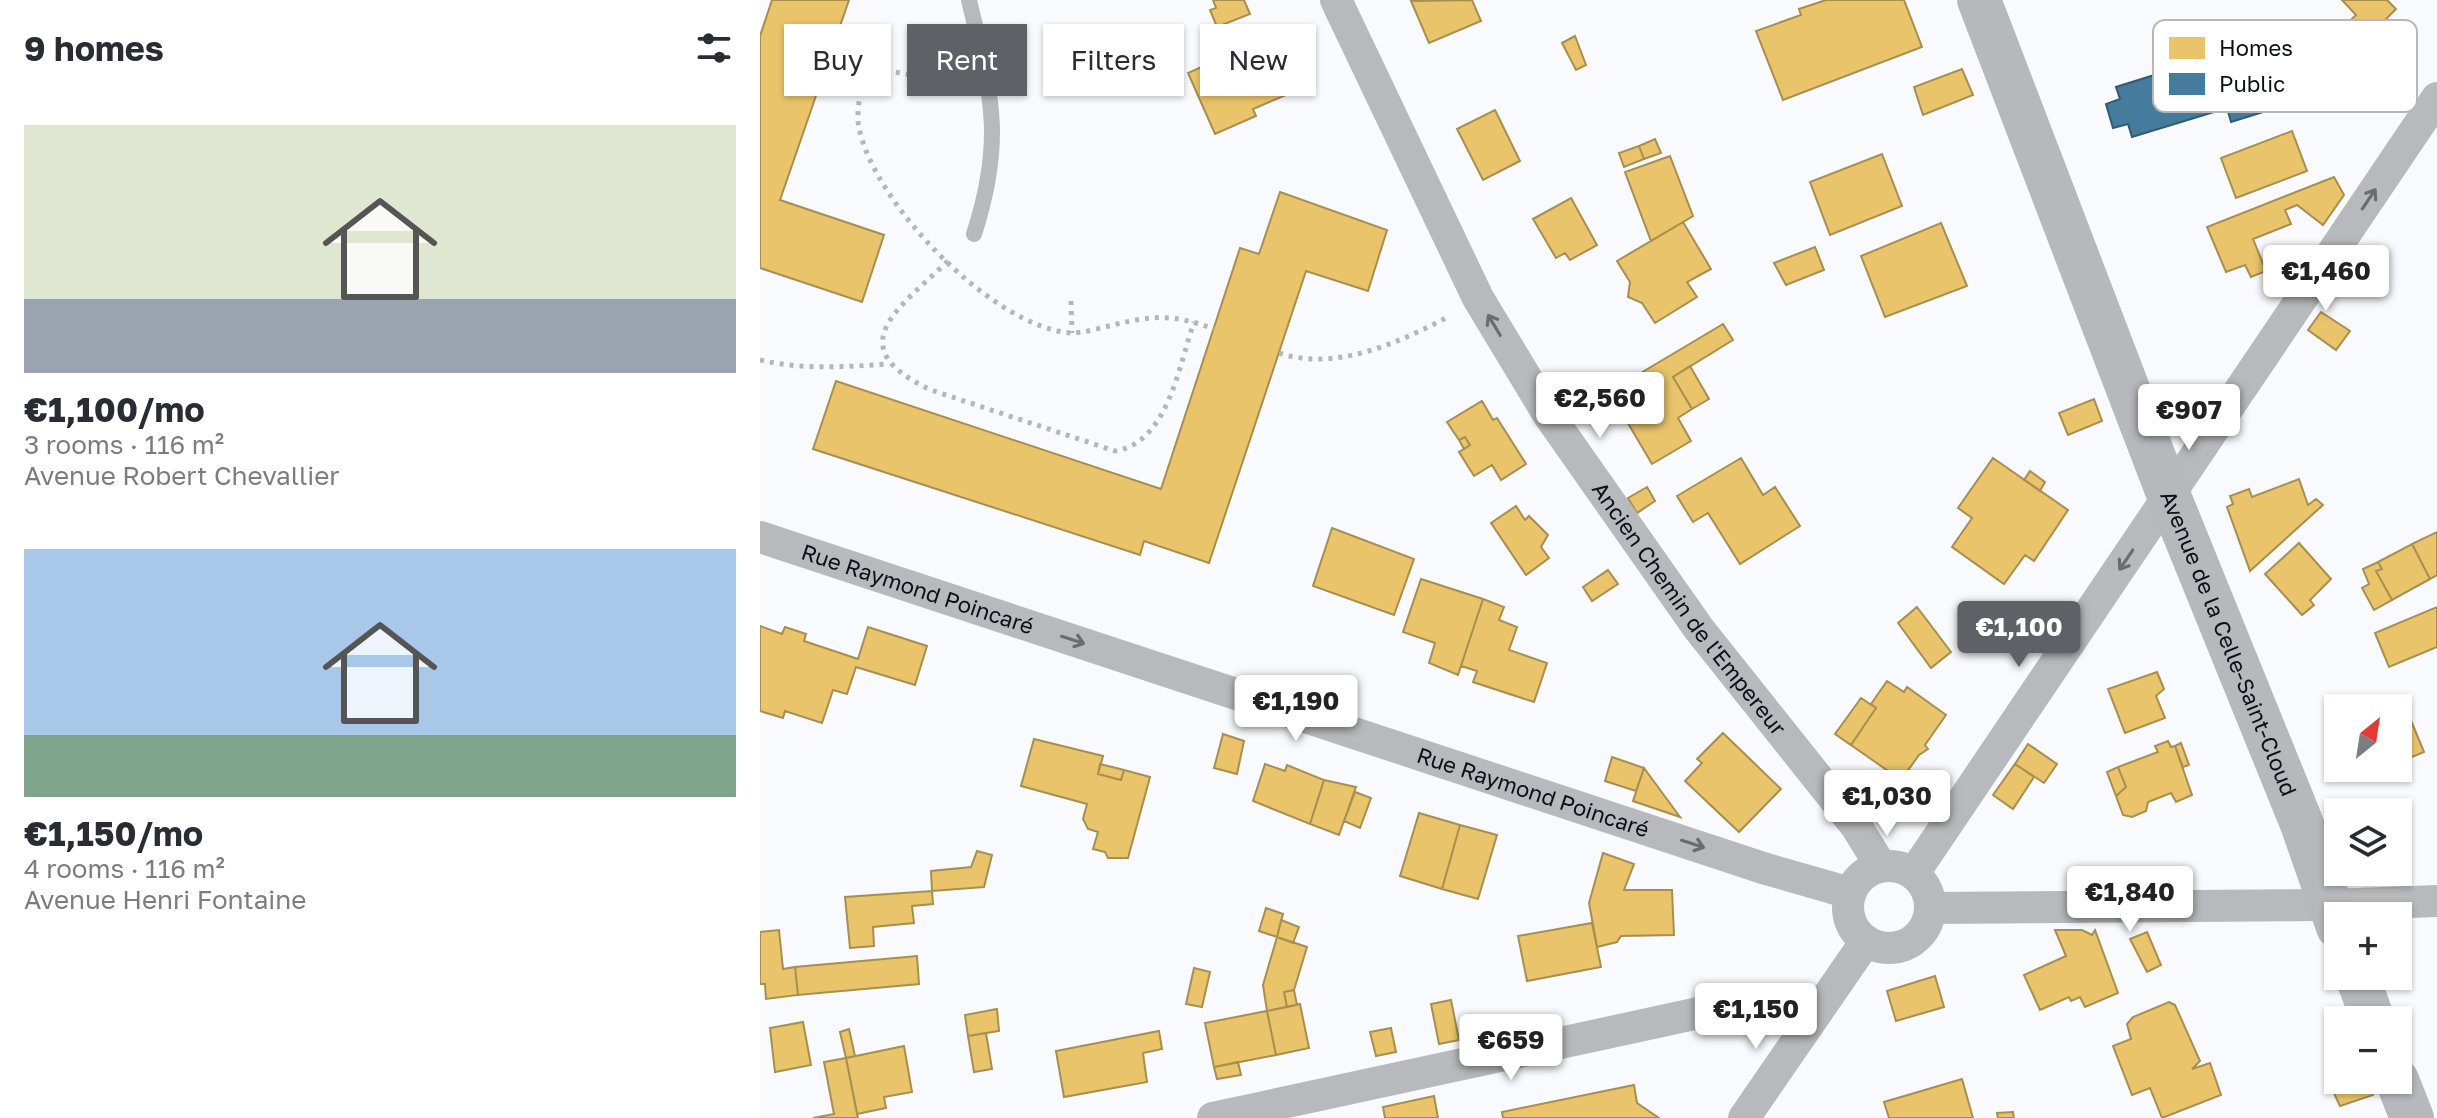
<!DOCTYPE html>
<html lang="en">
<head>
<meta charset="utf-8">
<style>
	body { margin:0; font-family:"Golos Text",sans-serif; background:#f2f2f3; color:#2b2b33; height:100vh; display:flex; flex-direction:column; font-size:30px; white-space:nowrap }
	* { box-sizing:border-box; margin:0 }
	p { font-size:26px; color:#7c7c81 }
	.icon { flex:none; width:44px; height:44px; fill:none; stroke:currentColor; stroke-width:2; stroke-linecap:round; stroke-linejoin:round }
	.map { position:relative; flex:1; overflow:hidden }
	.sheet { display:flex; flex-direction:column; background:#fff; width:760px }
	.sheet>* { flex:none }
	.banner { position:absolute; left:24px; top:24px; width:760px; height:72px; display:flex; gap:16px }
	.needle { width:52px; rotate:30deg }
	.tools { position:absolute; left:1564px; top:694px; display:grid; gap:16px }
	.tools a { display:grid; place-items:center; width:88px; height:88px; border-radius:0px; background:#fff; box-shadow:0 2px 6px #0004; font-size:40px }
	.price { position:absolute; translate:-50% -68px; padding:0 18px; border-radius:8px; background:#fff; color:#222; font-size:26px; line-height:52px; filter:drop-shadow(0 2px 4px #0008) }
	.price::after { content:''; position:absolute; left:50%; top:48px; width:24px; height:18px; margin-left:-12px; background:inherit; clip-path:polygon(0 0,100% 0,50% 100%) }
	.price.selected { background:#5f6167; color:#fff }
	ul { padding:0; list-style:none }
	li { display:grid; align-content:center; gap:16px; height:424px; padding:0 24px }
	li span { display:grid; place-items:center; height:248px; border-radius:0px; color:#555 }
	li>.icon { margin-inline-start:auto }
	span .icon { width:144px; height:144px; fill:#fffc; stroke-width:1 }
	li b { font-size:34px }
	h2 { display:flex; justify-content:space-between; align-items:center; height:96px; padding:0 24px; font-size:34px }
	.chip { padding:0 28px; border-radius:0px; background:#fff; box-shadow:0 2px 6px #0004; font-size:28px; line-height:72px }
	.chip.selected { background:#5f6167; color:#fff }
	main { display:flex; flex:1; min-height:0 }
	.map>svg:first-child { display:block }
	.homes { fill:#e9c46a; stroke:#a78e51; stroke-width:2 }
	.public { fill:#457b9d; stroke:#345b74; stroke-width:2 }
	.lines { fill:none; stroke-linecap:round; stroke-linejoin:round }
	.path { stroke:#b6b6b9; stroke-width:5; stroke-dasharray:4 6; stroke-linecap:butt }
	.lane { stroke:#b8b9bc; stroke-width:16 }
	.street { stroke:#b8b9bc; stroke-width:32 }
	.secondary { stroke:#b7b8bc; stroke-width:44 }
	.oneway { stroke:#6b6c71 }
	.labels { text-anchor:middle; stroke-width:8; stroke-linejoin:round; paint-order:stroke }
	.street-label { font-size:22px; fill:#0c0f16; stroke:#fff }
	.key { fill:#fff; stroke:#b6b7b9; stroke-width:2 }
	.key-label { font-size:22px; fill:#0c0f16 }
</style>
</head>
<body>
<main>
<section class="sheet">
<h2>9 homes<svg class="icon" aria-label="filters" viewBox="0 0 24 24"><path d="M4 7h16M4 17h16"/><circle cx="9" cy="7" r="2"/><circle cx="15" cy="17" r="2"/></svg></h2>
<ul>
<li><span style="background:linear-gradient(#dfe7d0 70%,#9aa5b1 0)"><svg class="icon" aria-label="home" viewBox="0 0 24 24"><path d="M3 11l9-7 9 7M6 9v11h12V9"/></svg></span><div><b>€1,100/mo</b><p>3 rooms · 116 m²</p><p>Avenue Robert Chevallier</p></div></li>
<li><span style="background:linear-gradient(#a9c7e8 75%,#7fa58c 0)"><svg class="icon" aria-label="home" viewBox="0 0 24 24"><path d="M3 11l9-7 9 7M6 9v11h12V9"/></svg></span><div><b>€1,150/mo</b><p>4 rooms · 116 m²</p><p>Avenue Henri Fontaine</p></div></li>
</ul>
</section>
<div class="map">
<svg width="1677" height="1118" viewBox="0 0 1677 1118">
	<rect width="100%" height="100%" fill="#f8fafd"/>
	<path class="homes" d="M 12,0 L 89,0 L 20,200 L 124,235 L 102,302 L 0,268 L 0,36 Z
		M 453,0 L 484,0 L 490,14 L 457,27 L 450,10 L 456,8 Z
		M 712,0 L 721,21 L 669,43 L 651,1 Z
		M 1066,0 L 1144,0 L 1162,47 L 1023,100 L 996,31 L 1041,15 L 1039,9 Z
		M 1582,0 L 1627,0 L 1636,9 L 1626,19 L 1656,52 L 1624,81 L 1580,30 L 1596,15 Z
		M 520,25 L 543,77 L 522,86 L 526,95 L 493,109 L 496,116 L 455,134 L 428,73 L 464,57 L 459,45 L 477,38 L 479,42 Z
		M 815,36 L 826,65 L 816,70 L 802,43 Z
		M 1202,69 L 1213,95 L 1163,115 L 1154,87 Z
		M 735,110 L 760,161 L 723,180 L 697,129 Z
		M 1532,131 L 1547,171 L 1476,198 L 1461,158 Z
		M 895,139 L 901,153 L 884,159 L 879,146 Z
		M 879,146 L 884,159 L 864,167 L 859,153 Z
		M 1122,154 L 1142,206 L 1070,235 L 1050,182 Z
		M 910,156 L 933,216 L 891,241 L 865,172 Z
		M 1574,177 L 1584,195 L 1563,225 L 1537,205 L 1525,210 L 1531,224 L 1493,239 L 1506,271 L 1491,277 L 1485,265 L 1466,272 L 1447,227 Z
		M 520,192 L 627,230 L 608,291 L 546,271 L 449,563 L 384,541 L 380,555 L 53,449 L 76,381 L 401,489 L 480,248 L 499,254 Z
		M 811,198 L 837,245 L 810,260 L 805,253 L 796,258 L 773,219 Z
		M 923,222 L 951,269 L 927,282 L 937,297 L 895,323 L 882,303 L 868,297 L 870,282 L 857,261 Z
		M 1181,223 L 1207,286 L 1125,317 L 1101,256 Z
		M 1055,247 L 1064,270 L 1026,285 L 1014,263 Z
		M 1561,312 L 1590,331 L 1576,350 L 1548,330 Z
		M 963,324 L 973,340 L 913,377 L 932,409 L 918,418 L 931,441 L 892,464 L 859,408 L 884,394 L 874,377 Z
		M 930,366 L 949,399 L 932,409 L 913,377 Z
		M 1334,399 L 1342,421 L 1308,435 L 1299,413 Z
		M 722,401 L 733,420 L 737,418 L 766,464 L 741,480 L 732,465 L 714,476 L 699,452 L 710,445 L 705,437 L 699,440 L 687,422 Z
		M 705,437 L 710,445 L 704,449 L 699,440 Z
		M 981,458 L 1003,495 L 1015,487 L 1040,526 L 980,564 L 948,513 L 933,522 L 917,496 Z
		M 1233,458 L 1308,510 L 1274,561 L 1265,555 L 1244,584 L 1192,547 L 1212,518 L 1198,508 Z
		M 1270,471 L 1285,482 L 1280,491 L 1264,480 Z
		M 1539,479 L 1548,505 L 1556,499 L 1563,505 L 1490,571 L 1467,507 L 1473,504 L 1470,496 L 1489,489 L 1492,497 Z
		M 887,487 L 895,501 L 877,513 L 868,498 Z
		M 756,506 L 765,520 L 769,516 L 788,535 L 781,547 L 789,558 L 766,575 L 731,523 Z
		M 572,528 L 654,559 L 634,615 L 553,586 Z
		M 1677,532 L 1677,575 L 1670,579 L 1652,544 Z
		M 1539,543 L 1571,579 L 1550,600 L 1554,605 L 1542,615 L 1505,574 Z
		M 1652,544 L 1670,579 L 1632,600 L 1616,571 L 1622,569 L 1618,562 Z
		M 1618,562 L 1622,569 L 1616,571 L 1632,600 L 1614,610 L 1602,588 L 1609,584 L 1603,569 Z
		M 848,570 L 858,584 L 832,601 L 823,587 Z
		M 661,579 L 723,599 L 698,675 L 669,663 L 675,643 L 643,632 Z
		M 723,599 L 744,607 L 739,620 L 757,627 L 749,650 L 787,663 L 774,702 L 713,682 L 717,671 L 701,666 Z
		M 1157,607 L 1191,652 L 1171,668 L 1138,623 Z
		M 1677,607 L 1677,647 L 1629,667 L 1615,633 Z
		M 0,626 L 22,634 L 25,627 L 46,634 L 44,641 L 98,659 L 108,627 L 167,646 L 155,685 L 96,667 L 87,694 L 73,690 L 62,723 L 25,711 L 23,718 L 0,711 Z
		M 1397,672 L 1404,689 L 1396,696 L 1405,718 L 1365,733 L 1348,689 Z
		M 1127,681 L 1144,692 L 1147,687 L 1186,715 L 1165,745 L 1168,749 L 1159,755 L 1141,780 L 1091,745 L 1116,708 L 1111,704 Z
		M 1101,698 L 1116,708 L 1091,745 L 1075,734 Z
		M 1645,706 L 1664,752 L 1642,761 L 1645,768 L 1615,780 L 1611,768 L 1638,768 L 1638,709 Z
		M 963,733 L 1021,789 L 979,832 L 925,781 L 942,763 L 937,759 Z
		M 463,734 L 484,741 L 477,774 L 454,768 Z
		M 274,739 L 343,756 L 338,774 L 361,780 L 364,770 L 390,777 L 368,858 L 348,858 L 345,852 L 333,849 L 338,832 L 328,829 L 323,819 L 327,804 L 261,786 Z
		M 1408,741 L 1411,747 L 1415,746 L 1432,795 L 1416,802 L 1411,793 L 1388,802 L 1386,811 L 1372,817 L 1363,815 L 1356,796 L 1366,787 L 1358,767 L 1398,752 L 1395,746 Z
		M 1421,743 L 1429,765 L 1423,767 L 1415,746 Z
		M 1268,744 L 1297,764 L 1284,783 L 1255,764 Z
		M 852,757 L 884,768 L 876,791 L 845,781 Z
		M 340,764 L 364,770 L 361,780 L 338,774 Z
		M 505,764 L 525,771 L 527,765 L 564,780 L 550,824 L 493,801 Z
		M 1255,764 L 1274,777 L 1253,809 L 1233,795 Z
		M 1358,767 L 1366,787 L 1356,796 L 1347,772 Z
		M 884,768 L 920,817 L 873,801 Z
		M 564,780 L 596,787 L 579,835 L 550,824 Z
		M 595,792 L 611,798 L 600,828 L 584,821 Z
		M 659,813 L 700,825 L 682,889 L 640,876 Z
		M 700,825 L 737,835 L 718,899 L 682,889 Z
		M 217,851 L 232,855 L 224,887 L 172,891 L 171,871 L 211,867 Z
		M 843,853 L 874,864 L 864,890 L 912,890 L 914,935 L 861,936 L 857,942 L 837,947 L 829,903 Z
		M 172,891 L 173,904 L 152,906 L 154,923 L 113,927 L 114,946 L 90,948 L 85,897 Z
		M 506,908 L 523,914 L 517,937 L 499,931 Z
		M 521,920 L 539,927 L 533,943 L 517,937 Z
		M 832,923 L 841,967 L 767,981 L 758,936 Z
		M 19,930 L 23,969 L 35,967 L 38,995 L 6,999 L 5,984 L 0,984 L 0,932 Z
		M 1295,930 L 1322,930 L 1332,935 L 1335,930 L 1358,993 L 1325,1007 L 1320,997 L 1311,1001 L 1309,997 L 1280,1010 L 1264,975 L 1306,956 Z
		M 1387,932 L 1401,965 L 1387,972 L 1370,939 Z
		M 517,937 L 547,947 L 534,990 L 524,992 L 527,1007 L 507,1011 L 503,985 Z
		M 157,956 L 159,984 L 38,995 L 35,967 Z
		M 434,968 L 450,972 L 442,1007 L 426,1004 Z
		M 1175,976 L 1184,1007 L 1136,1021 L 1127,991 Z
		M 534,990 L 537,1005 L 527,1007 L 524,992 Z
		M 691,1000 L 699,1040 L 679,1044 L 671,1004 Z
		M 1409,1002 L 1415,1005 L 1440,1061 L 1432,1069 L 1450,1063 L 1461,1095 L 1402,1118 L 1390,1088 L 1372,1095 L 1353,1046 L 1371,1039 L 1367,1024 L 1373,1017 Z
		M 540,1004 L 549,1048 L 516,1055 L 507,1011 Z
		M 237,1009 L 239,1031 L 208,1036 L 205,1015 Z
		M 507,1011 L 516,1055 L 454,1067 L 445,1023 Z
		M 43,1022 L 51,1065 L 15,1072 L 10,1028 Z
		M 631,1028 L 636,1052 L 616,1056 L 610,1032 Z
		M 89,1029 L 95,1056 L 86,1058 L 80,1032 Z
		M 399,1031 L 402,1049 L 383,1053 L 387,1082 L 304,1097 L 296,1051 Z
		M 226,1033 L 232,1069 L 214,1072 L 208,1036 Z
		M 144,1046 L 152,1092 L 124,1097 L 126,1108 L 97,1114 L 86,1058 Z
		M 86,1058 L 98,1118 L 53,1118 L 74,1114 L 64,1062 Z
		M 478,1062 L 481,1075 L 457,1079 L 454,1067 Z
		M 1202,1079 L 1213,1118 L 1129,1118 L 1124,1102 Z
		M 1590,1080 L 1607,1080 L 1613,1095 L 1580,1106 L 1571,1087 Z
		M 874,1085 L 877,1103 L 899,1118 L 743,1118 L 742,1112 Z
		M 674,1096 L 678,1118 L 625,1118 L 623,1107 Z
		M 1253,1112 L 1254,1118 L 1238,1118 L 1237,1113 Z"/>
	<path class="public" d="M 1480,35 L 1484,47 L 1477,49 L 1492,101 L 1499,99 L 1503,112 L 1471,122 L 1467,108 L 1372,137 L 1368,124 L 1353,128 L 1346,104 L 1360,99 L 1356,87 L 1452,57 L 1448,44 Z"/>
	<g class="lines">
		<path class="path" d="M 199,83 L 105,67 C 103,85 95,109 99,128 C 114,203 232,327 311,333 C 324,333 340,328 353,325 C 394,315 413,314 454,329
			M 188,261 C 139,308 78,347 171,390 L 355,451 C 408,443 419,365 434,322
			M 311,301 L 312,333
			M 519,353 C 576,372 640,342 690,316
			M 0,360 C 42,370 85,367 128,364"/>
		<path class="lane" d="M 209,0 C 231,94 245,138 214,234"/>
		<g class="street">
			<path id="s1" d="M 576,0 L 718,298 L 788,414 L 939,629 L 1096,826 L 1121,866"/>
			<path id="s2" d="M 0,537 L 1003,868 L 1090,893"/>
			<circle cx="1129" cy="907" r="41"/>
			<path d="M 1154,873 L 1677,98"/>
			<path d="M 1171,908 L 1569,905 L 1677,901"/>
			<path d="M 453,1118 L 985,1003 L 1033,1007 L 1054,1016"/>
			<path d="M 984,1118 L 1106,941"/>
		</g>
		<g class="secondary">
			<path id="s3" d="M 1219,0 L 1409,496 L 1542,824 L 1578,927"/>
			<path d="M 1597,976 L 1613,1020"/>
			<path d="M 1637,1080 L 1652,1118"/>
		</g>
	</g>
	<defs><path id="oneway-shaft" d="M-6 0H5M1.5-3L5.5 0L1.5 3" fill="none" stroke-width="1.6" stroke-linecap="round" stroke-linejoin="round" transform="scale(2)"/></defs>
	<g class="oneway">
		<use href="#oneway-shaft" transform="translate(1609 199) rotate(-56)"/>
		<use href="#oneway-shaft" transform="translate(734 325) rotate(-121)"/>
		<use href="#oneway-shaft" transform="translate(1366 560) rotate(124)"/>
		<use href="#oneway-shaft" transform="translate(313 640) rotate(18)"/>
		<use href="#oneway-shaft" transform="translate(933 844) rotate(18)"/>
	</g>
	<g class="labels">
		<g class="street-label">
			<text dy="8" stroke="none"><textPath href="#s2" startOffset="166">Rue Raymond Poincaré</textPath></text>
			<text dy="8" stroke="none"><textPath href="#s1" startOffset="706">Ancien Chemin de l'Empereur</textPath></text>
			<text dy="8" stroke="none"><textPath href="#s3" startOffset="690">Avenue de la Celle-Saint-Cloud</textPath></text>
			<text dy="8" stroke="none"><textPath href="#s2" startOffset="814">Rue Raymond Poincaré</textPath></text>
		</g>
	</g>
	<rect x="1393" y="20" width="264" height="92" rx="12" class="key"/>
	<rect x="1409" y="37" width="36" height="22" fill="#e9c46a"/>
	<rect x="1409" y="73" width="36" height="22" fill="#457b9d"/>
	<g class="key-label">
		<text x="1459" y="56">Homes</text>
		<text x="1459" y="92">Public</text>
	</g>
</svg>
<div class="tools">
<a><svg class="needle" viewBox="-14 -14 28 28"><path d="M0-13l5 13h-10z" fill="#e53935"/><path d="M0 13l5-13h-10z" fill="#7c7c81"/></svg></a>
<a><svg class="icon" aria-label="layers" viewBox="0 0 24 24"><path d="M12 4l9 5-9 5-9-5zM3 14l9 5 9-5"/></svg></a>
<a>+</a>
<a>−</a>
</div>
<b class="price" style="left:1566px;top:313px">€1,460</b>
<b class="price" style="left:840px;top:440px">€2,560</b>
<b class="price" style="left:1429px;top:452px">€907</b>
<b class="price selected" style="left:1259px;top:669px">€1,100</b>
<b class="price" style="left:536px;top:743px">€1,190</b>
<b class="price" style="left:1127px;top:838px">€1,030</b>
<b class="price" style="left:1370px;top:934px">€1,840</b>
<b class="price" style="left:996px;top:1051px">€1,150</b>
<b class="price" style="left:751px;top:1082px">€659</b>
<div class="banner">
<a class="chip">Buy</a>
<a class="chip selected">Rent</a>
<a class="chip">Filters</a>
<a class="chip">New</a>
</div>
</div>
</main>
</body>
</html>
